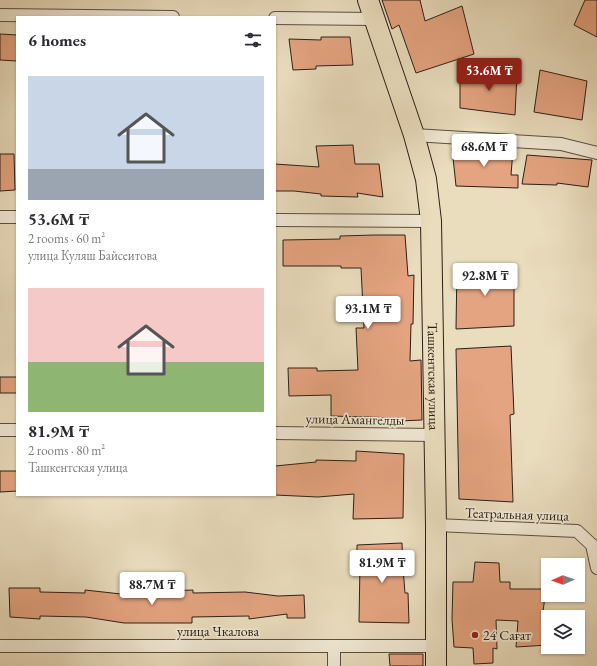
<!DOCTYPE html>
<html lang="en">
<head>
<meta charset="utf-8">
<style>
	body { margin:0; font-family:"EB Garamond",serif; background:#f2f2f3; color:#2b2b33; height:100vh; display:flex; flex-direction:column; font-size:15px; white-space:nowrap }
	* { box-sizing:border-box; margin:0 }
	p { font-size:13px; color:#7c7c81 }
	.icon { flex:none; width:22px; height:22px; fill:none; stroke:currentColor; stroke-width:2; stroke-linecap:round; stroke-linejoin:round }
	.map { position:relative; flex:1; overflow:hidden }
	.details { position:absolute; left:16px; top:16px; width:260px; height:480px; display:flex; flex-direction:column; background:#fff; border-radius:0px; box-shadow:0 1px 3px #0004 }
	.details>* { flex:none }
	.needle { width:26px; rotate:268deg }
	.tools { position:absolute; left:541px; top:558px; display:grid; gap:8px }
	.tools a { display:grid; place-items:center; width:44px; height:44px; border-radius:0px; background:#fff; box-shadow:0 1px 3px #0004; font-size:20px }
	.price { position:absolute; translate:-50% -34px; padding:0 9px; border-radius:4px; background:#fff; color:#222; font-size:13px; line-height:26px; filter:drop-shadow(0 1px 2px #0008) }
	.price::after { content:''; position:absolute; left:50%; top:24px; width:12px; height:9px; margin-left:-6px; background:inherit; clip-path:polygon(0 0,100% 0,50% 100%) }
	.price.on { background:#8f2418; color:#fff }
	ul { padding:0; list-style:none }
	li { display:grid; align-content:center; gap:8px; height:212px; padding:0 12px }
	li span { display:grid; place-items:center; height:124px; border-radius:0px; color:#555 }
	li>.icon { margin-inline-start:auto }
	span .icon { width:72px; height:72px; fill:#fffc; stroke-width:1 }
	li b { font-size:17px }
	h2 { display:flex; justify-content:space-between; align-items:center; height:48px; padding:0 12px; font-size:17px }
	.map>svg:first-child { display:block }
	.building { fill:#e5a481; stroke:#2a2017 }
	.lines { fill:none; stroke-linecap:round; stroke-linejoin:round }
	.street-casing { stroke:#5a4f41; stroke-width:14 }
	.primary-casing { stroke:#2a2017; stroke-width:22 }
	.street { stroke:#f1e9d5; stroke-width:12 }
	.primary { stroke:#eaddbe; stroke-width:20 }
	.poi-dot { fill:#8f2418; stroke:#f1e9d5; stroke-width:1.5 }
	.labels { text-anchor:middle; stroke-width:3.5; stroke-linejoin:round; paint-order:stroke }
	.street-label { font-size:14px; fill:#2a2017; stroke:#f1e9d5 }
	.poi-label { font-size:14px; fill:#2a2017; stroke:#f1e9d5; text-anchor:start }
</style>
</head>
<body>
<div class="map">
<svg width="597" height="666" viewBox="0 0 597 666">
	<rect width="100%" height="100%" fill="#eaddbe"/>
	<filter id="stains"><feTurbulence type="fractalNoise" baseFrequency=".005" numOctaves="4"/><feColorMatrix values="0 0 0 0 .2 0 0 0 0 .09 0 0 0 0 .02 0 0 0 .5 -.17"/></filter>
	<radialGradient id="worn" r=".72"><stop offset=".6" stop-color="#630" stop-opacity="0"/><stop offset="1" stop-color="#630" stop-opacity=".3"/></radialGradient>
	<path class="building" d="M 382,0 L 420,0 L 425,21 L 462,6 L 474,54 L 416,73 L 399,25 L 392,29 Z
		M 585,0 L 597,0 L 597,37 L 574,25 Z
		M 0,34 L 17,35 L 17,61 L 0,60 Z
		M 321,37 L 350,37 L 353,65 L 316,66 L 316,69 L 293,70 L 289,39 L 321,40 Z
		M 540,70 L 587,81 L 582,120 L 534,112 Z
		M 460,71 L 517,74 L 515,115 L 460,108 Z
		M 353,145 L 355,164 L 379,164 L 383,197 L 357,193 L 358,197 L 321,196 L 321,194 L 294,191 L 275,191 L 275,164 L 319,167 L 316,146 Z
		M 452,148 L 513,150 L 511,175 L 518,175 L 518,188 L 456,186 Z
		M 0,154 L 14,154 L 15,190 L 0,191 Z
		M 527,155 L 592,160 L 588,187 L 557,183 L 557,185 L 522,184 Z
		M 374,235 L 405,235 L 408,276 L 414,275 L 413,324 L 411,324 L 410,361 L 421,360 L 422,420 L 399,421 L 399,418 L 331,416 L 331,395 L 289,396 L 288,368 L 317,368 L 317,371 L 358,370 L 356,328 L 364,328 L 361,268 L 341,268 L 341,266 L 283,266 L 283,240 L 340,239 L 340,236 Z
		M 457,265 L 514,267 L 514,326 L 456,329 Z
		M 511,346 L 514,414 L 510,415 L 513,502 L 459,499 L 456,349 Z
		M 0,377 L 17,377 L 17,393 L 0,393 Z
		M 356,451 L 404,454 L 403,518 L 353,519 L 354,494 L 318,497 L 275,495 L 275,466 L 316,462 L 316,460 L 356,461 Z
		M 0,471 L 17,471 L 17,491 L 0,492 Z
		M 402,543 L 403,568 L 405,593 L 408,593 L 409,623 L 359,622 L 360,564 L 357,565 L 357,545 Z
		M 475,562 L 499,563 L 500,582 L 510,582 L 510,589 L 546,589 L 542,619 L 548,619 L 548,645 L 516,647 L 518,621 L 496,620 L 497,649 L 493,648 L 493,663 L 474,664 L 473,648 L 454,647 L 452,619 L 453,582 L 473,582 Z
		M 9,588 L 40,588 L 40,592 L 85,593 L 85,590 L 121,594 L 166,596 L 166,591 L 193,590 L 193,593 L 245,592 L 278,596 L 304,595 L 305,618 L 287,618 L 287,614 L 249,619 L 249,616 L 192,617 L 192,623 L 124,623 L 86,617 L 40,616 L 40,619 L 10,617 Z
		M 389,654 L 423,654 L 423,666 L 390,666 Z"/>
	<g class="lines">
		<defs>
			<path id="street" d="M 0,15 L 173,17
				M 275,18 L 375,19
				M 414,135 L 561,144 L 597,153
				M 0,217 L 17,217
				M 275,220 L 431,221
				M 0,430 L 17,430
				M 275,433 L 434,435
				M 436,525 L 577,531 L 592,545 L 597,568
				M 0,646 L 436,646
				M 334,646 L 334,666"/>
			<g id="primary">
				<path id="s1" d="M 368,0 L 414,135 L 426,179 L 431,221 L 436,525 L 436,666"/>
			</g>
		</defs>
		<use href="#street" class="street-casing"/>
		<use href="#primary" class="primary-casing"/>
		<use href="#street" class="street"/>
		<use href="#primary" class="primary"/>
	</g>
	<circle class="poi-dot" cx="475" cy="635" r="4"/>
	<g class="labels">
		<g class="street-label">
			<text dy="5" stroke="none"><textPath href="#s1" startOffset="386">Ташкентская улица</textPath></text>
			<text transform="translate(355 419) rotate(1)" y="5">улица Амангелды</text>
			<text transform="translate(517 514) rotate(2)" y="5">Театральная улица</text>
			<text x="218" y="636">улица Чкалова</text>
		</g>
		<g class="poi-label">
			<text x="483" y="640">24 Сағат</text>
		</g>
	</g>
	<rect width="100%" height="100%" filter="url(#stains)"/>
	<rect width="100%" height="100%" fill="url(#worn)"/>
</svg>
<div class="tools">
<a><svg class="needle" viewBox="-14 -14 28 28"><path d="M0-13l5 13h-10z" fill="#e53935"/><path d="M0 13l5-13h-10z" fill="#7c7c81"/></svg></a>
<a><svg class="icon" aria-label="layers" viewBox="0 0 24 24"><path d="M12 4l9 5-9 5-9-5zM3 14l9 5 9-5"/></svg></a>
</div>
<b class="price on" style="left:489px;top:92px">53.6M ₸</b>
<b class="price" style="left:484px;top:168px">68.6M ₸</b>
<b class="price" style="left:485px;top:297px">92.8M ₸</b>
<b class="price" style="left:368px;top:330px">93.1M ₸</b>
<b class="price" style="left:382px;top:584px">81.9M ₸</b>
<b class="price" style="left:152px;top:606px">88.7M ₸</b>
<section class="details">
<h2>6 homes<svg class="icon" aria-label="filters" viewBox="0 0 24 24"><path d="M4 7h16M4 17h16"/><circle cx="9" cy="7" r="2"/><circle cx="15" cy="17" r="2"/></svg></h2>
<ul>
<li><span style="background:linear-gradient(#c9d6e8 75%,#9aa5b1 0)"><svg class="icon" aria-label="home" viewBox="0 0 24 24"><path d="M3 11l9-7 9 7M6 9v11h12V9"/></svg></span><div><b>53.6M ₸</b><p>2 rooms · 60 m²</p><p>улица Куляш Байсеитова</p></div></li>
<li><span style="background:linear-gradient(#f6c9c9 60%,#8fb573 0)"><svg class="icon" aria-label="home" viewBox="0 0 24 24"><path d="M3 11l9-7 9 7M6 9v11h12V9"/></svg></span><div><b>81.9M ₸</b><p>2 rooms · 80 m²</p><p>Ташкентская улица</p></div></li>
</ul>
</section>
</div>
</body>
</html>
